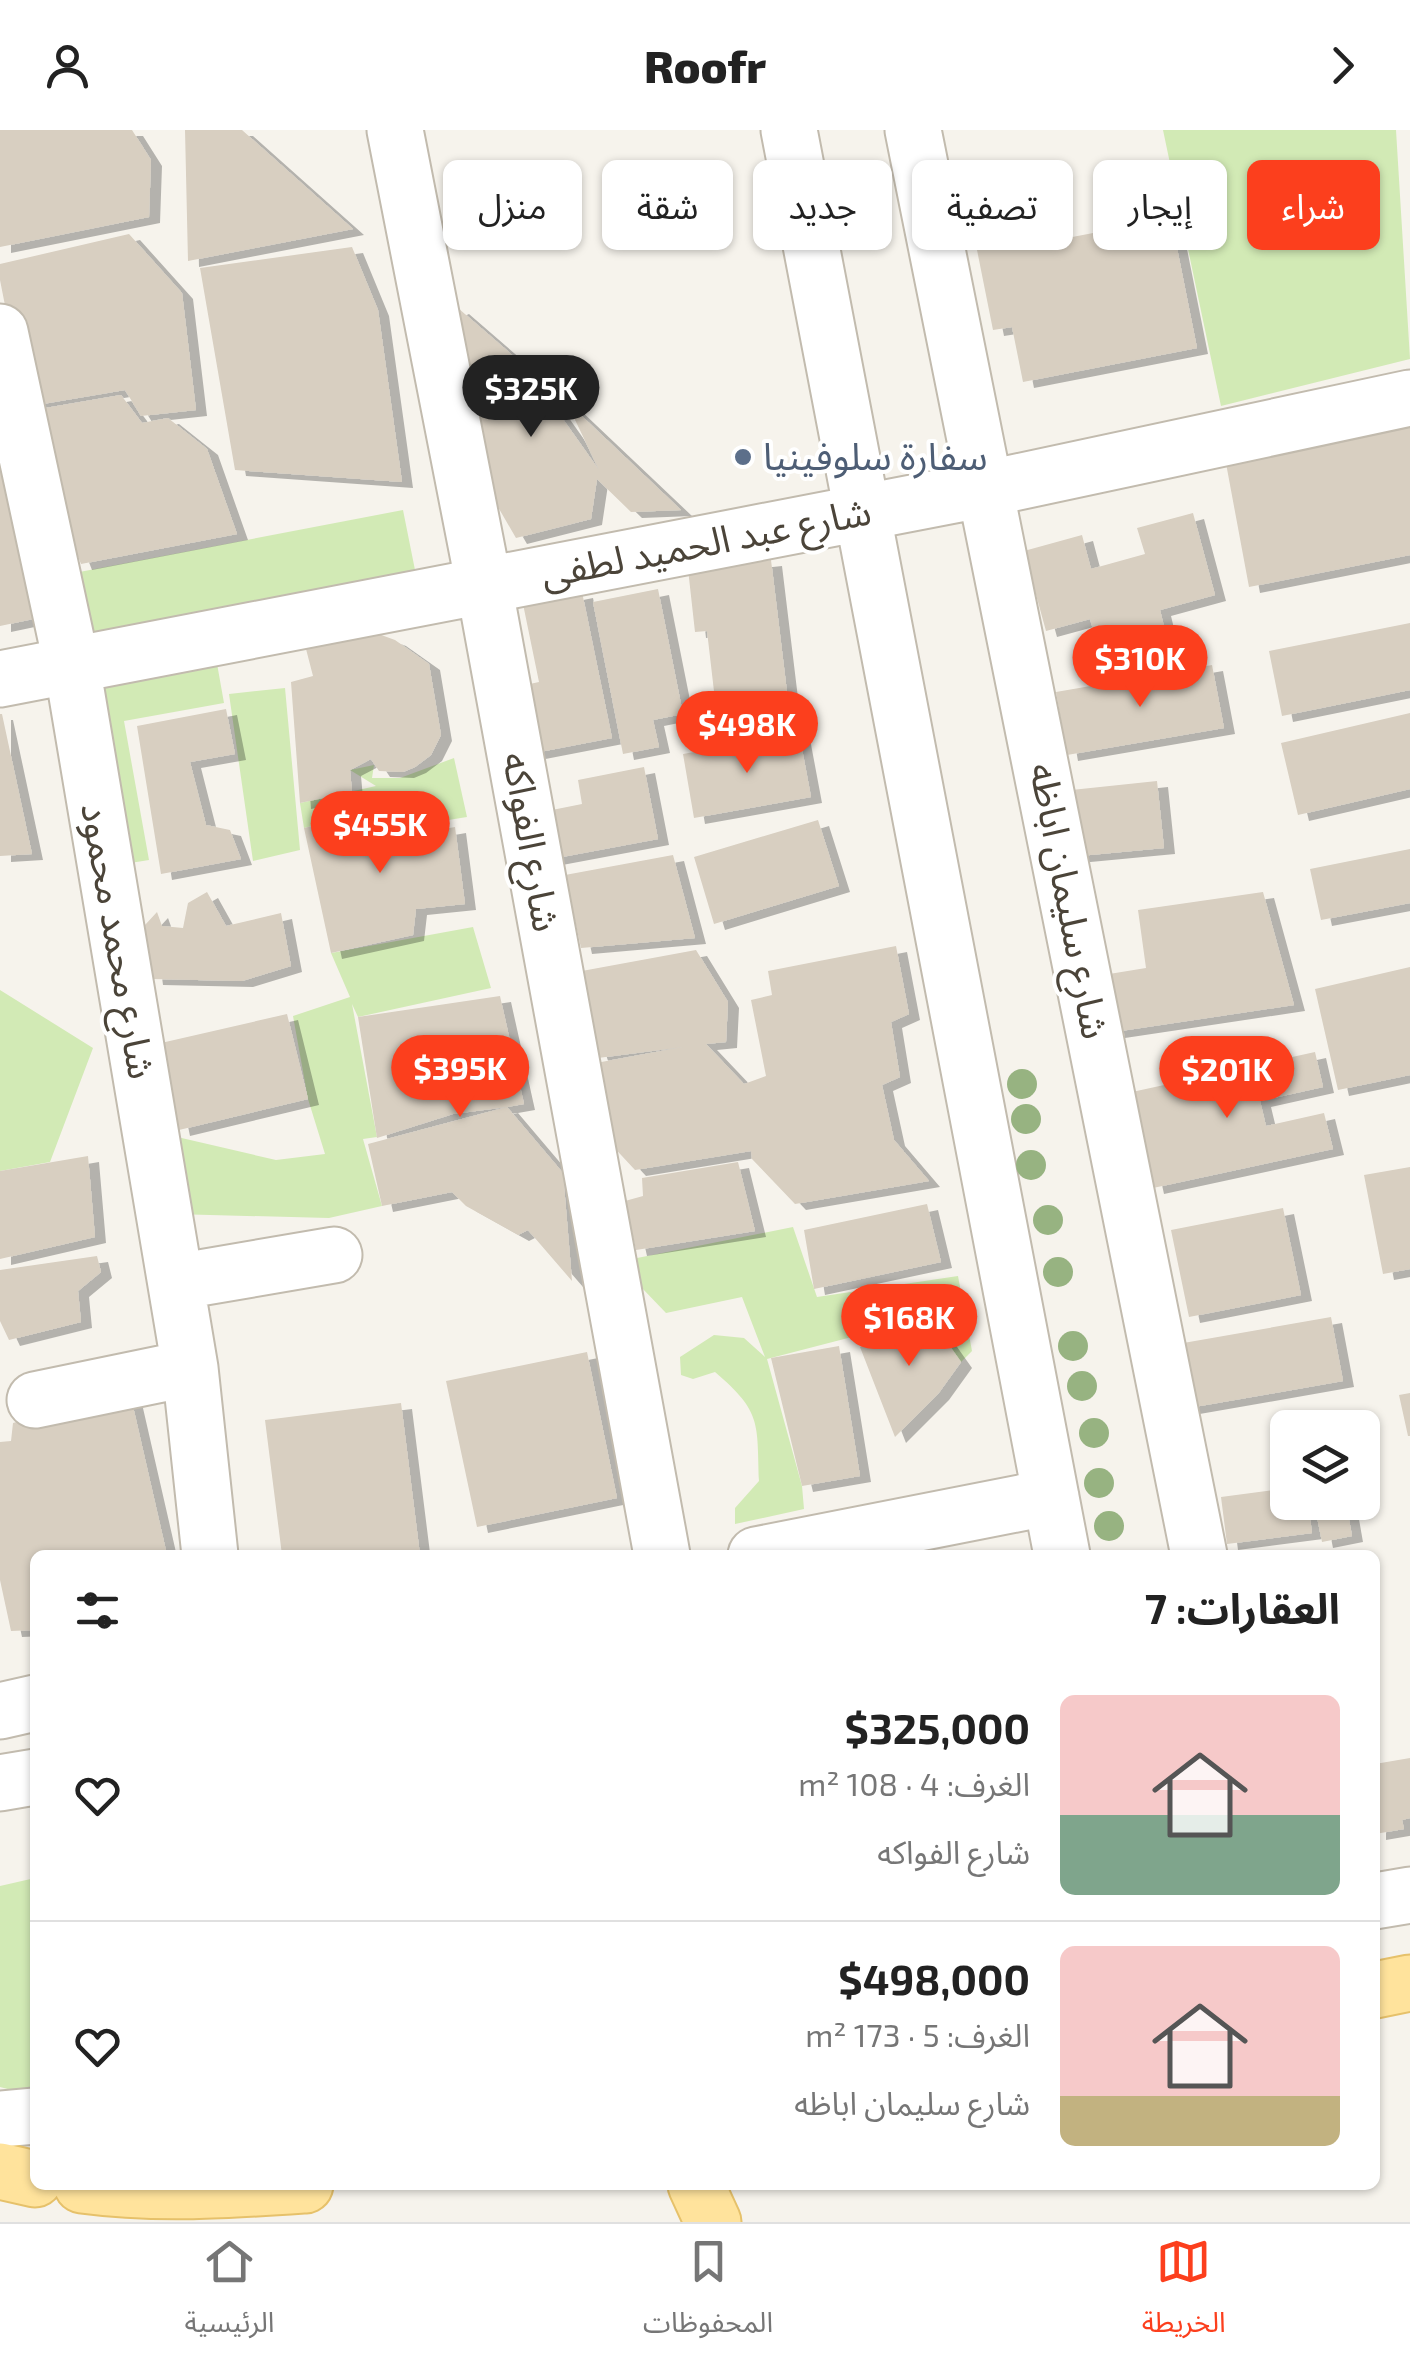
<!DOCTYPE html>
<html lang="ar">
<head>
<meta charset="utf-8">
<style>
	body { margin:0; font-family:"Exo 2","Noto Sans Arabic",sans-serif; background:#f6f6f6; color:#222; direction:rtl; height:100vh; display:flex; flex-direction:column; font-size:38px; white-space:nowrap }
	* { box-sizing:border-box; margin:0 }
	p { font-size:32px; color:#767676 }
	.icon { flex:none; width:55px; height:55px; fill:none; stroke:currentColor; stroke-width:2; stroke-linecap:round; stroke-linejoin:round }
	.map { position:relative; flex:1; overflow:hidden; direction:ltr }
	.side { position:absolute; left:30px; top:1420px; width:1350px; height:640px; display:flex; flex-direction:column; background:#fff; border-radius:15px; box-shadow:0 2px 8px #0004; direction:rtl }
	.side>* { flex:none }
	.top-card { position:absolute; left:30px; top:30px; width:1350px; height:90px; direction:rtl; display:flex; gap:20px }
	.fabs { position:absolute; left:1270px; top:1280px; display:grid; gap:20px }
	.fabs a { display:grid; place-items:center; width:110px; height:110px; border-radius:15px; background:#fff; box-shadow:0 2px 8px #0004; font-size:50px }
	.price { position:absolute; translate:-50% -85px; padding:0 22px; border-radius:35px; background:#fc3f1d; color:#fff; font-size:32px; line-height:65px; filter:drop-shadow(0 2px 5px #0008) }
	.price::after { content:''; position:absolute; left:50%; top:60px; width:30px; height:22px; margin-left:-15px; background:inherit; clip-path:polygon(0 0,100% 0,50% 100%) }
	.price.active { background:#222; color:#fff }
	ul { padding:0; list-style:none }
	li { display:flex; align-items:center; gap:30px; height:250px; padding:0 40px }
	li+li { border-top:2px solid #e0e0e0 }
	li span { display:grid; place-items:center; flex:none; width:280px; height:200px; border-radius:15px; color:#555 }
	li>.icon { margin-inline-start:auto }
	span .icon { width:120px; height:120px; fill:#fffc; stroke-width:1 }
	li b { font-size:42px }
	h2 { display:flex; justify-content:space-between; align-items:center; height:120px; padding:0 40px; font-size:42px }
	.chip { padding:0 35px; border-radius:15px; background:#fff; box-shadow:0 2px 8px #0004; font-size:35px; line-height:90px }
	.chip.active { background:#fc3f1d; color:#fff }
	header { display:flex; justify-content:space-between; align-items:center; height:130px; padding:0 40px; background:#fff; font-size:45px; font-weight:800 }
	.menu { display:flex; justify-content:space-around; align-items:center; height:140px; border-top:2px solid #e0e0e0; background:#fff; font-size:28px; color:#767676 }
	.menu a { display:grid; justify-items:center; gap:5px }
	.menu .active { color:#fc3f1d }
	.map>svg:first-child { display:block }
	.green { fill:#d2eab5 }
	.building { fill:#d8cfc1; filter:url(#shadow) }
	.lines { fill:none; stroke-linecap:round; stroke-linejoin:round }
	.minor-casing { stroke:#c2bbae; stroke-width:59 }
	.major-casing { stroke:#e6c16a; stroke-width:59 }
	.minor { stroke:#fff; stroke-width:55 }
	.major { stroke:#ffe39c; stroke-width:55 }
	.tree { fill:#97b381 }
	.service-dot { fill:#5c6f8a; stroke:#fff; stroke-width:4 }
	.labels { text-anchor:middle; stroke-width:8; stroke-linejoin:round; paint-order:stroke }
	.service-label { font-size:38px; fill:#4e5e75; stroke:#fff; text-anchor:start }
	.street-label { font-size:38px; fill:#4b4439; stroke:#fff }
</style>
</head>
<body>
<header><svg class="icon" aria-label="forward" viewBox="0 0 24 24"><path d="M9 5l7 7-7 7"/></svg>Roofr<svg class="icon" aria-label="person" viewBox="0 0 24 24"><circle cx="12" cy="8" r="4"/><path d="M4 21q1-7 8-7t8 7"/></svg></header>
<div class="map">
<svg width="1410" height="2092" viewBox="0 0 1410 2092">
	<defs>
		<filter id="shadow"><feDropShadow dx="11" dy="6" stdDeviation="0" flood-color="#0004"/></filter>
	</defs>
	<rect width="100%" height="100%" fill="#f6f3ec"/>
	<path class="green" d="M 1163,0 L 1396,0 L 1410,229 L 1221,276 Z
		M 403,380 L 419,460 L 85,521 L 69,444 Z
		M 216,528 L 224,573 L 124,591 L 149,730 L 118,735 L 85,552 Z
		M 285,558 L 300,720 L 253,731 L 229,564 Z
		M 454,628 L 467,687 L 405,697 L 396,675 L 304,698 L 300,673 L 376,656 L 350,640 L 374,635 L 372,648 L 400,648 Z
		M 473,797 L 491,858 L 358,887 L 352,874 L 377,1007 L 363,1009 L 382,1076 L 329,1088 L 173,1084 L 160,1003 L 276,1030 L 325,1024 L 308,969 L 293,886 L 350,867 L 331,823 Z
		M 0,860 L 93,918 L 50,1032 L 0,1041 Z
		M 793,1097 L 817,1167 L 958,1146 L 972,1221 L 961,1232 L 929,1187 L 767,1229 L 802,1356 L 804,1379 L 735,1394 L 735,1378 L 759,1351 C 757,1293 762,1282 715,1242 L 693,1249 L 681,1245 L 680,1227 L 714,1205 L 744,1208 L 765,1227 L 742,1167 L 666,1183 L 617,1132 Z
		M 35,1748 L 35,1966 L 0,1957 L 0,1756 Z"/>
	<path class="building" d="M 0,0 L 132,0 L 151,30 L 149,87 L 0,117 Z
		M 185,0 L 242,0 L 353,99 L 188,131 Z
		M 1171,88 L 1197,218 L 1023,252 L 1012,197 L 993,200 L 977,120 L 1061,103 L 1062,109 Z
		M 129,104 L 182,163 L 196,280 L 141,286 L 125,260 L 25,277 L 0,150 L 0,134 Z
		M 352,117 L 378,180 L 402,352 L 235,340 L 200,138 Z
		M 458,178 L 526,237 L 599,340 L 566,271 L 681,380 L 631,382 L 597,349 L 591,389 L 516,408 L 462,315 L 438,187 Z
		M 121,265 L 142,293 L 168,288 L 207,319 L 237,404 L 81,434 L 22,282 Z
		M 1410,291 L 1410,425 L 1249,457 L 1225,328 Z
		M 0,332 L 38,488 L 0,496 Z
		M 1193,383 L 1215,465 L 1160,480 L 1168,513 L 1102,530 L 1090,489 L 1046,501 L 1024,421 L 1082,405 L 1091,439 L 1145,424 L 1137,398 Z
		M 771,430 L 787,562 L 715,570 L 707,501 L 695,502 L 688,439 Z
		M 658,459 L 683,584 L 653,590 L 659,617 L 623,624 L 593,472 Z
		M 582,462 L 612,608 L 519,626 L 506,559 L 539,552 L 523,474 Z
		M 1410,493 L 1410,560 L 1282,586 L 1269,521 Z
		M 373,502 L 395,510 L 429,534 L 441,605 L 431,625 L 415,637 L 403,642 L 379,641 L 371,629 L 350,640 L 352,662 L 300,673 L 291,552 L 313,546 L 306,519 L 342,506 Z
		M 1212,535 L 1224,598 L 1067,625 L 1056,562 Z
		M 226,579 L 235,624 L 190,632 L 206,695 L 230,700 L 241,729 L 161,744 L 137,596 Z
		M 1410,583 L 1410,659 L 1298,685 L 1281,613 Z
		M 0,584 L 2,584 L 32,724 L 0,726 Z
		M 799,603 L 811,667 L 694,688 L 683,624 Z
		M 644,637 L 658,709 L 546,730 L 537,683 L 582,674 L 578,650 Z
		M 1157,651 L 1164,718 L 1069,727 L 1062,661 Z
		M 397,675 L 403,706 L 455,697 L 465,774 L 416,779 L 413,805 L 331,823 L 304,698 Z
		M 818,690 L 839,756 L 714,794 L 694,727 Z
		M 1410,719 L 1410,773 L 1321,790 L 1310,739 Z
		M 673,725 L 695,808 L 581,818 L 565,745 Z
		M 207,762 L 226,796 L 281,783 L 291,836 L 242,851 L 152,849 L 145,795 L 157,782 L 162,796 L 183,798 L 188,773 Z
		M 1263,762 L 1294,875 L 1114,902 L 1103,845 L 1146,838 L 1138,780 Z
		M 896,816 L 909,884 L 891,892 L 900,947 L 882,955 L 894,1010 L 929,1051 L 795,1074 L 752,1029 L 751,1021 L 635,1040 L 595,997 L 585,935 L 683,917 L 598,928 L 571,843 L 696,820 L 728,872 L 726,912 L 706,914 L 744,954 L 766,946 L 751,870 L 772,865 L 768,841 Z
		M 1410,837 L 1410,945 L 1338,960 L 1315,859 Z
		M 500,866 L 524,974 L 507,977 L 563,1043 L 572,1151 L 528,1100 L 518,1105 L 466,1076 L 452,1062 L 382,1076 L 368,1014 L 507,977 L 453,984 L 377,1008 L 358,887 Z
		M 287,884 L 308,969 L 179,1000 L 161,913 Z
		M 1315,922 L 1323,957 L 1260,971 L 1266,996 L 1324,983 L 1333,1019 L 1153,1058 L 1132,962 Z
		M 88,1026 L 95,1107 L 0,1129 L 0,1041 Z
		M 738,1032 L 755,1101 L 636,1120 L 625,1071 L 643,1066 L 642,1048 Z
		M 1410,1037 L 1410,1139 L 1383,1144 L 1364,1045 Z
		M 927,1074 L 941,1132 L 814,1159 L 804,1100 Z
		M 1283,1078 L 1301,1165 L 1189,1187 L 1171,1100 Z
		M 97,1126 L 101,1142 L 78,1161 L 81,1192 L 9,1210 L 0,1191 L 0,1140 Z
		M 929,1187 L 961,1232 L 938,1264 L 895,1307 L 860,1217 L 873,1215 L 872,1204 Z
		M 1331,1187 L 1343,1251 L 1183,1279 L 1172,1215 Z
		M 839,1216 L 860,1346 L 802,1356 L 771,1228 Z
		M 587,1222 L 617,1368 L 477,1397 L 446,1251 Z
		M 129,1259 L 167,1425 L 35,1425 L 35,1500 L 11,1501 L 0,1450 L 0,1312 L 11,1311 L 13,1293 Z
		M 1410,1263 L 1410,1306 L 1408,1306 L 1399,1265 Z
		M 401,1273 L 420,1425 L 282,1425 L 265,1290 Z
		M 1288,1342 L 1288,1372 L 1308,1372 L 1312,1403 L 1227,1414 L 1221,1367 L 1281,1359 L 1278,1344 Z
		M 1314,1372 L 1346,1372 L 1352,1406 L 1322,1412 Z
		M 1410,1628 L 1410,1688 L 1402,1690 L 1404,1699 L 1375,1704 L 1375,1634 Z"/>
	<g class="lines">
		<defs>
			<path id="minor" d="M 395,0 L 484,455 L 662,1425
				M 789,0 L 1062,1425
				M 913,0 L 1199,1425
				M 0,202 L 72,536 L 190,1238 L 210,1425
				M 0,549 L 985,359 L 1410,268
				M 176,1152 L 334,1125
				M 35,1270 L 190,1238
				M 756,1425 L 1051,1367
				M 0,1581 L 35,1573
				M 0,1653 L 35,1647
				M 1375,1771 L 1410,1765
				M 0,1989 L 35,1986"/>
			<path id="major" d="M 1375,1860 L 1410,1853
				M 0,2041 L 35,2049
				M 82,2055 C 157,2065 230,2060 305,2055
				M 696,2055 L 713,2092"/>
		</defs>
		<use href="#minor" class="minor-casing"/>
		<use href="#major" class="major-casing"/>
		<use href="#minor" class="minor"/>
		<use href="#major" class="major"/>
	</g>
	<g class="tree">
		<circle cx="1022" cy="954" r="15"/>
		<circle cx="1026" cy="989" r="15"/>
		<circle cx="1031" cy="1035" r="15"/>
		<circle cx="1048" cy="1090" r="15"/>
		<circle cx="1058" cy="1142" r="15"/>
		<circle cx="1073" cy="1216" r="15"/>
		<circle cx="1082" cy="1256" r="15"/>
		<circle cx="1094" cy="1303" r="15"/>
		<circle cx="1099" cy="1353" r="15"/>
		<circle cx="1109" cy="1396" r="15"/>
	</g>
	<circle class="service-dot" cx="743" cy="327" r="10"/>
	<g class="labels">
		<g class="service-label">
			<text x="763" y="340">سفارة سلوفينيا</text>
		</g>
		<g class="street-label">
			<text transform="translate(706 413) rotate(-11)" y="13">شارع عبد الحميد لطفى</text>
			<text transform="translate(531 712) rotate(80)" y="13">شارع الفواكه</text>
			<text transform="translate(1069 771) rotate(79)" y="13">شارع سليمان اباظه</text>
			<text transform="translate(118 811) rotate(80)" y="13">شارع محمد محمود</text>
		</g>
	</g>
</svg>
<div class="fabs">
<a><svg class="icon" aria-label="layers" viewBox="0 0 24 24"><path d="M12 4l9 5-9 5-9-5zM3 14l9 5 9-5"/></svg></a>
</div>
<b class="price active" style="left:531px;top:310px">$325K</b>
<b class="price" style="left:1140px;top:580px">$310K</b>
<b class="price" style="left:747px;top:646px">$498K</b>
<b class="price" style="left:380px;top:746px">$455K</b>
<b class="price" style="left:460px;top:990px">$395K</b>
<b class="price" style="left:1227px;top:991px">$201K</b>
<b class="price" style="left:909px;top:1239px">$168K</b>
<div class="top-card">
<a class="chip active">شراء</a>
<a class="chip">إيجار</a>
<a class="chip">تصفية</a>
<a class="chip">جديد</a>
<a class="chip">شقة</a>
<a class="chip">منزل</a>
</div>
<section class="side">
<h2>العقارات: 7<svg class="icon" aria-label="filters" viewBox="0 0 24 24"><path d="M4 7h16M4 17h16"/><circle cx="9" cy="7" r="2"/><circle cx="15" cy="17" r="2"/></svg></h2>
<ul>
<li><span style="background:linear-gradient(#f6c9c9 60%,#7fa58c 0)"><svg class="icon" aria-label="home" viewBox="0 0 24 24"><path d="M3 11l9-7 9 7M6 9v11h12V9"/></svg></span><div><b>$325,000</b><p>الغرف: 4 · 108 m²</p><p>شارع الفواكه</p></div><svg class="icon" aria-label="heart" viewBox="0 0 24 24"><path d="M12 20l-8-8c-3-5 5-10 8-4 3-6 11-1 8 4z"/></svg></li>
<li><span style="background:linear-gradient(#f6c9c9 75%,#c2b280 0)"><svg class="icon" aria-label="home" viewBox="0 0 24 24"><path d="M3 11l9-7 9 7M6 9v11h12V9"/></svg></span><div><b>$498,000</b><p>الغرف: 5 · 173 m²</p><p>شارع سليمان اباظه</p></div><svg class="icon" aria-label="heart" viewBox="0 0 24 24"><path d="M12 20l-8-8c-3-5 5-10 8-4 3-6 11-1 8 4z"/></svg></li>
</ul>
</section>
</div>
<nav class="menu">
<a class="active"><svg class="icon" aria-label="map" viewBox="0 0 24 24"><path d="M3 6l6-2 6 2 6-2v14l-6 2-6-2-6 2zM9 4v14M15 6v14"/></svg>الخريطة</a>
<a><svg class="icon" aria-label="saved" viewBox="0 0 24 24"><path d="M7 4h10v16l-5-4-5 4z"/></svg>المحفوظات</a>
<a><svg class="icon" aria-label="home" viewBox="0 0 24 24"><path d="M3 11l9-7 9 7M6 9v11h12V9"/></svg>الرئيسية</a>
</nav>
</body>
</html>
